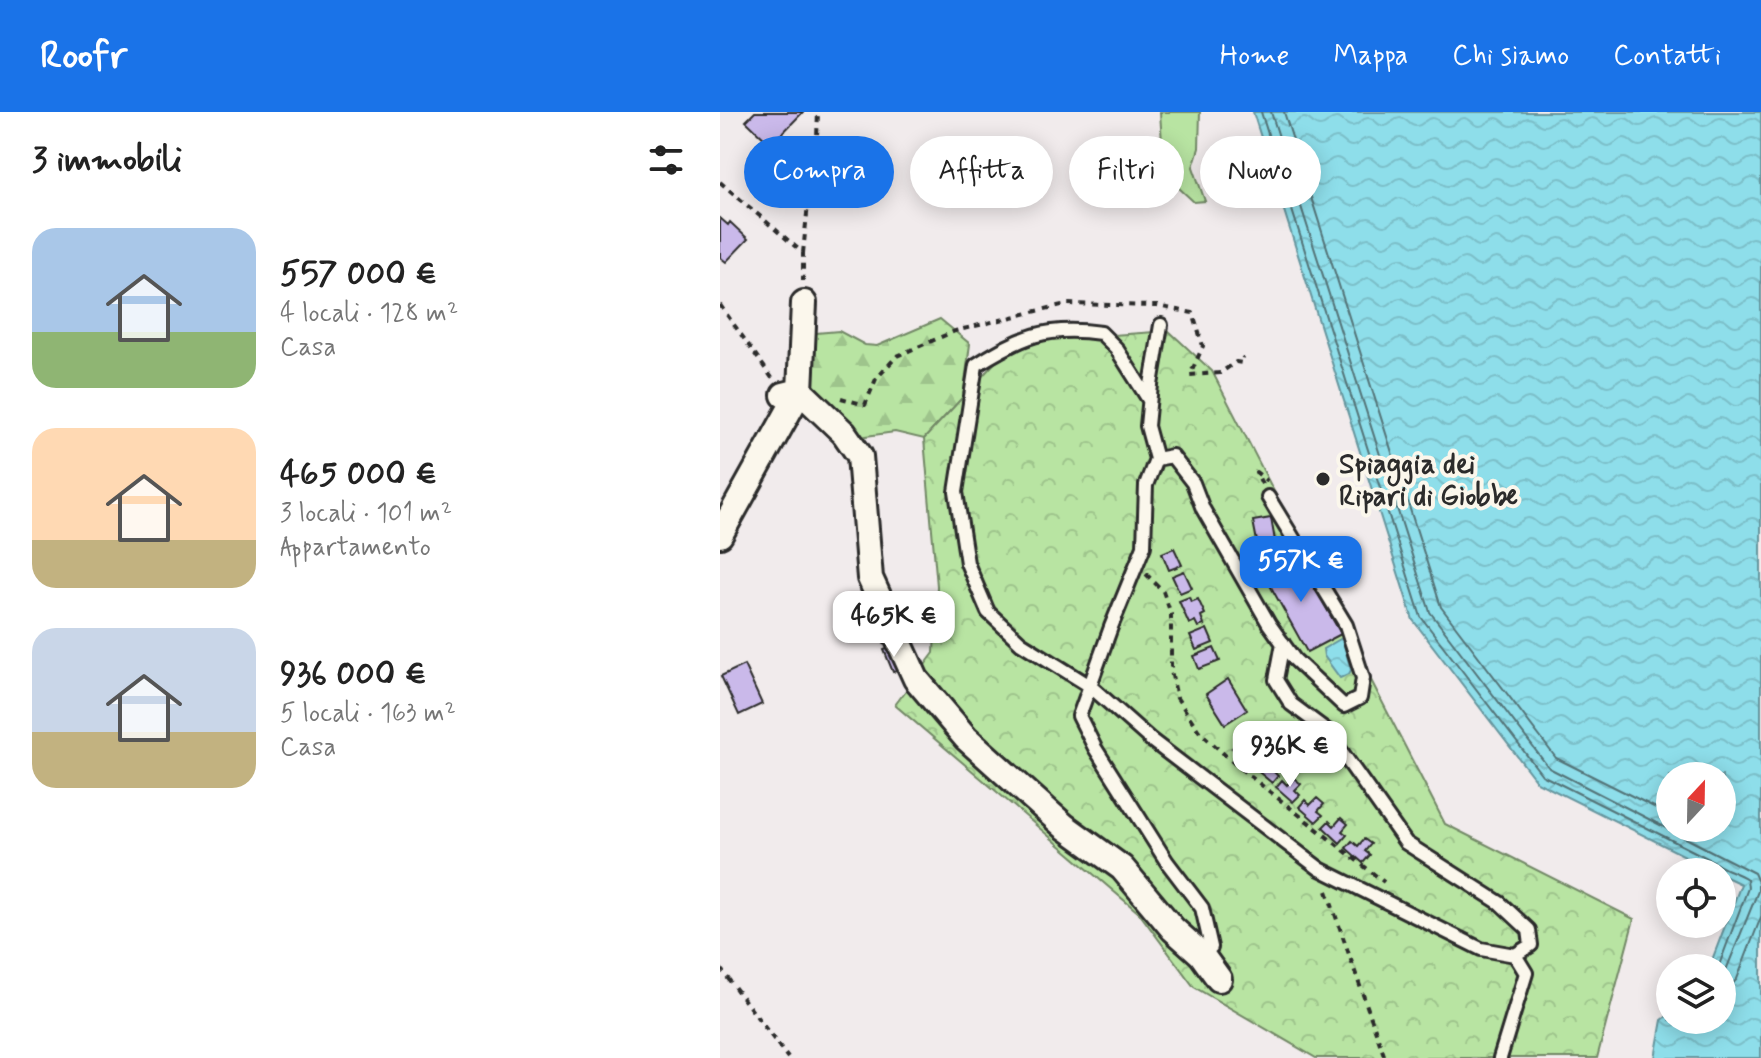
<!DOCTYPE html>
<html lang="it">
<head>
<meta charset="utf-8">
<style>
	body { margin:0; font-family:Mynerve,sans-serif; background:#f6f6f6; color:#222; height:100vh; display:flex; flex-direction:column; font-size:30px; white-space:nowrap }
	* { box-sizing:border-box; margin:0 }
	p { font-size:26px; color:#767676 }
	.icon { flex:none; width:44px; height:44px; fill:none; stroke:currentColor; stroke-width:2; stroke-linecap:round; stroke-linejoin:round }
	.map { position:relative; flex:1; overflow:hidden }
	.details { display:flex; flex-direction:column; background:#fff; width:720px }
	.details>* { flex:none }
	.top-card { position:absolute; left:24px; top:24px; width:760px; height:72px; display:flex; gap:16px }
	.needle { width:52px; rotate:22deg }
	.fabs { position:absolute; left:936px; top:650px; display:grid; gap:16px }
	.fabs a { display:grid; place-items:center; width:80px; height:80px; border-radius:50%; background:#fff; box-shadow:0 4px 20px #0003; font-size:40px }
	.price { position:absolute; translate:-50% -68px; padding:0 18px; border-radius:16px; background:#fff; color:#222; font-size:26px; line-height:52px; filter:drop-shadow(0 2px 4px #0008) }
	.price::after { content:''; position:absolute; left:50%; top:48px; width:24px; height:18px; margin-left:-12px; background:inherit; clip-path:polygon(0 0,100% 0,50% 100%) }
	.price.selected { background:#1a73e8; color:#fff }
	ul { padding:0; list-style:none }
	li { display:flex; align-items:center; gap:24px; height:200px; padding:0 32px }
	li span { display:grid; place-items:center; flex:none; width:224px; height:160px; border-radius:24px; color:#555 }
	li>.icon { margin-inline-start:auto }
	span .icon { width:96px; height:96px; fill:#fffc; stroke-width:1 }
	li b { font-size:34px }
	h2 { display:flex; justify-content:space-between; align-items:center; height:96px; padding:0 32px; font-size:34px }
	.tag { padding:0 28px; border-radius:36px; background:#fff; box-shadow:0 4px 20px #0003; font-size:28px; line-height:72px }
	.tag.selected { background:#1a73e8; color:#fff }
	header { display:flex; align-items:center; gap:48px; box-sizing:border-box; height:112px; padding:0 40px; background:#1a73e8; color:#fff }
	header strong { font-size:38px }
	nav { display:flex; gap:44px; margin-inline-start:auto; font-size:28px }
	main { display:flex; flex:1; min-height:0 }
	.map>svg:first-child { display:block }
	.grass { fill:#b8e4a2; stroke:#728866; stroke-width:2 }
	.forest { fill:url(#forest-firs); stroke:#728866; stroke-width:2 }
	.park { fill:url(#park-crowns); stroke:#728866; stroke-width:2 }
	.water { fill:url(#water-waves); stroke:#66969e; stroke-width:2; fill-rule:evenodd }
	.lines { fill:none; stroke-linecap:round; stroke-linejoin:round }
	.shore { stroke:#537377; stroke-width:2 }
	.building { fill:#cab9ea; stroke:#2b2b2b; stroke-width:2 }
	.service-casing { stroke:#2b2b2b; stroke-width:18 }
	.minor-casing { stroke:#2b2b2b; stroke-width:30 }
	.path { stroke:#2b2b2b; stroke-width:4; stroke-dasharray:6 6; stroke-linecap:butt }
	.service { stroke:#fbf7ec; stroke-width:12 }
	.minor { stroke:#fbf7ec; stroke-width:24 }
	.poi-dot { fill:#2b2b2b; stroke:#fbf7ec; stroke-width:3 }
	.labels { text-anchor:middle; stroke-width:8; stroke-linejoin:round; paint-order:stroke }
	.poi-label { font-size:28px; font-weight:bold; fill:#2b2b2b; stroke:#fbf7ec; text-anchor:start }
</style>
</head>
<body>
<header>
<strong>Roofr</strong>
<nav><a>Home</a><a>Mappa</a><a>Chi siamo</a><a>Contatti</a></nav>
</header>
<main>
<section class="details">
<h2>3 immobili<svg class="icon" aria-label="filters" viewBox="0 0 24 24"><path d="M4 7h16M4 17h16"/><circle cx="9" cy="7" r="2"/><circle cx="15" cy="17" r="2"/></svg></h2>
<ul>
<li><span style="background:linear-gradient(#a9c7e8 65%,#8fb573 0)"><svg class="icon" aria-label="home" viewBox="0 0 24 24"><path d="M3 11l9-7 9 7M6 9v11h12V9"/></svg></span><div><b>557 000 €</b><p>4 locali · 128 m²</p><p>Casa</p></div></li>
<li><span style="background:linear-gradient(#ffd9b3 70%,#c2b280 0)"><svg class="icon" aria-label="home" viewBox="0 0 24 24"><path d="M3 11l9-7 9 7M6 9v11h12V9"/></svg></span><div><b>465 000 €</b><p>3 locali · 101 m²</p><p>Appartamento</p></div></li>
<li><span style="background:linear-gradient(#c9d6e8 65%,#c2b280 0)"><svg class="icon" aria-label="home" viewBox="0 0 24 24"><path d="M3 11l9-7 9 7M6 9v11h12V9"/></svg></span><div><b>936 000 €</b><p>5 locali · 163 m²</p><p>Casa</p></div></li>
</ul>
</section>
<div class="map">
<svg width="1041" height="946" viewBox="0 0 1041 946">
	<defs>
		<pattern id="forest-firs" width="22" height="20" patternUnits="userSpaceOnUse" patternTransform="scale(2)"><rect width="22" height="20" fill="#b8e4a2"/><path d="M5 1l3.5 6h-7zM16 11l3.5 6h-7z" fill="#9ec48c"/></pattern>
		<pattern id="park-crowns" width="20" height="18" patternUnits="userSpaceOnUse" patternTransform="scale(2)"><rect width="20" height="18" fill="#b8e4a2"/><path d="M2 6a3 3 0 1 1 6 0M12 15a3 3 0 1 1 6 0" fill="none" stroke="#9ec48c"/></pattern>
		<pattern id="water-waves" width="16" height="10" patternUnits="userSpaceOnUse" patternTransform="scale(2)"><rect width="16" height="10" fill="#8edeea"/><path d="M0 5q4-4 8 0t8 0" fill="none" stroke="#7bbfc9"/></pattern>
	</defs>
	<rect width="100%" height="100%" fill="#f1ebec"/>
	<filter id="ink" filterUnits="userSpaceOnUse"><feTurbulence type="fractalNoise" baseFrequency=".0125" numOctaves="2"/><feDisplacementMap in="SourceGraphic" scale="16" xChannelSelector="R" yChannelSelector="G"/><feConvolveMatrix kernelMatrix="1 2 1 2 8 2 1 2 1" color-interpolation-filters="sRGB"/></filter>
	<g filter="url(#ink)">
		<path class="grass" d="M 440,0 L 480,0 L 479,36 L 473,55 L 485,89 L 474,90 L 444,62 Z"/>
		<path class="forest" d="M 220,207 L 250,232 L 243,285 L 204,327 L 175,320 L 139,325 L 87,273 L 85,243 L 96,221 L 119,219 L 145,233 L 157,234 Z"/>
		<path class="park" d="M 449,219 L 492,259 L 725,712 L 914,807 L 877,946 L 596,946 L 474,875 L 419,801 L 175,593 L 214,541 L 217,474 L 204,327 L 294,230 Z"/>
		<path class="water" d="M 533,0 L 1041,0 L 1041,946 L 935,946 L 942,908 L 950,902 L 950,908 L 1002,908 L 1002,856 L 989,856 L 1021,772 L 1002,763 L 1002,760 L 997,760 L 817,670 L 693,508 ZM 950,664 L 1002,664 L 1002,716 L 950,716 Z
			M 622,526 L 631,558 L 629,562 L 620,566 L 604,544 L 603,537 Z"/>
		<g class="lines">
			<path class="shore" d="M 541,0 L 701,505 L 822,663 L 993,749 C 1002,758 1015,759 1027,767 L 1028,776 L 998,856
				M 551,0 L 710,500 L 829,656 L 1034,761 L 1038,770 L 1038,779 L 1002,868
				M 564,0 L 721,495 L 836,646 L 950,703
				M 1002,883 L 1017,867 L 1041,805"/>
		</g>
		<path class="building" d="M 35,0 L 83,0 L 51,33 L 26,9 Z
			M 0,106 L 8,113 L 10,110 L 28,127 L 6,150 L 0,145 Z
			M 551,406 L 555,429 L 550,430 L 552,443 L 540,445 L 533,409 Z
			M 454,436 L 462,453 L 449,458 L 442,441 Z
			M 564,445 L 572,459 L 582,453 L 621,522 L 587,540 L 541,457 Z
			M 464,459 L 472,476 L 460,481 L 452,464 Z
			M 469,485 L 471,490 L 478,487 L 485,502 L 481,504 L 484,513 L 478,515 L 475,509 L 469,512 L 459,489 Z
			M 487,517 L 493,531 L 476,538 L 470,524 Z
			M 174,534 L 183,557 L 173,560 L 164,538 Z
			M 494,536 L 500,549 L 479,557 L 474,544 Z
			M 24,553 L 42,592 L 19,603 L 1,564 Z
			M 508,567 L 527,598 L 505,612 L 486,582 Z
			M 530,627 L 537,633 L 531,640 L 536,644 L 530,652 L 512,636 L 518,630 L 524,635 Z
			M 553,647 L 559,653 L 554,660 L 558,664 L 552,671 L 534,656 L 540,650 L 546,655 Z
			M 574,666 L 581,672 L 575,678 L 580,683 L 573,690 L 556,675 L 562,668 L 567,673 Z
			M 597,686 L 604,692 L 598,699 L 603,703 L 596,710 L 579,695 L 585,688 L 590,693 Z
			M 621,706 L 628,712 L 622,719 L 627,723 L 620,731 L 603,715 L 609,709 L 614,714 Z
			M 644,727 L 651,732 L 645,739 L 650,743 L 643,751 L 626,736 L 632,729 L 638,734 Z"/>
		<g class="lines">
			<defs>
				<path id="service" d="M 429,288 L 396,236 L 381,221 C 326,213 301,225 256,253 L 236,380 L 247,451 L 268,500 L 301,531 L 370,574 L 431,628 L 600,757 L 761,837 L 795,843 L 811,833 L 809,818 L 780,791 L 686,731 L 606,618 L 571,592 L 556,568 L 563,531
					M 436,347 L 427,314 L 431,273 L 441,213
					M 481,842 L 491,835 L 482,796 L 447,750 L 375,636 L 359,604 L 391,515 L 424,434 L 426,373 L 436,347 L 452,344 L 473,371 L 483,397 L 549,512 L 574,547 L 624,594 L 640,586 L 643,566 L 626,513 L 548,385
					M 780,946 L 806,861 L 795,843"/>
				<path id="minor" d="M 64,283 L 80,279 L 124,321 L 140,344 L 150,466 L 196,567 L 246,626 L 344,714 L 402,756 L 453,817 L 481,842 L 499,867
					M 0,423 L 80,279 L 84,191"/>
			</defs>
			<use href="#service" class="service-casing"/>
			<use href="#minor" class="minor-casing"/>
			<path class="path" d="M 0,70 L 83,141 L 83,169
				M 83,141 L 89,82 L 96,51 L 98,0
				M 0,193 L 52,266
				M 121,286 L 145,293 L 156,267 L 177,244 L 235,219 L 346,192 L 437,194 L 473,201 L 483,234 L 470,263 L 500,261 L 516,250 L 522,251 L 523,245
				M 542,372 L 536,360 L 547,369
				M 426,462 L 443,479 L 451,502 L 451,559 L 457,586 L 479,619 L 516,653 L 664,770
				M 607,779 L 665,946
				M 0,856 L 68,946"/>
			<use href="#service" class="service"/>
			<use href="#minor" class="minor"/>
		</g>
	</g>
	<circle class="poi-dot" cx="603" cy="367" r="8"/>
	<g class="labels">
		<g class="poi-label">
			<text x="619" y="361">Spiaggia dei<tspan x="619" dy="32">Ripari di Giobbe</tspan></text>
		</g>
	</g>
</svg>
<div class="fabs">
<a><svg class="needle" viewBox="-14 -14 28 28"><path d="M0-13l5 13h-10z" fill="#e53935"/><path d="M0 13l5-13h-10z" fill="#767676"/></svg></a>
<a><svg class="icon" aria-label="locate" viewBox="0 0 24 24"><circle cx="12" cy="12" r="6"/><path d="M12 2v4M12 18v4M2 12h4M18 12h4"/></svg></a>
<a><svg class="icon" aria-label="layers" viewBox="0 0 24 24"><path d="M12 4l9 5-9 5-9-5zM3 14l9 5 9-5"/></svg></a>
</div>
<b class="price selected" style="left:581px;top:492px">557K €</b>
<b class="price" style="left:174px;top:547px">465K €</b>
<b class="price" style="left:570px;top:677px">936K €</b>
<div class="top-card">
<a class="tag selected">Compra</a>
<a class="tag">Affitta</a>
<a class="tag">Filtri</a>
<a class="tag">Nuovo</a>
</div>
</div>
</main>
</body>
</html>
